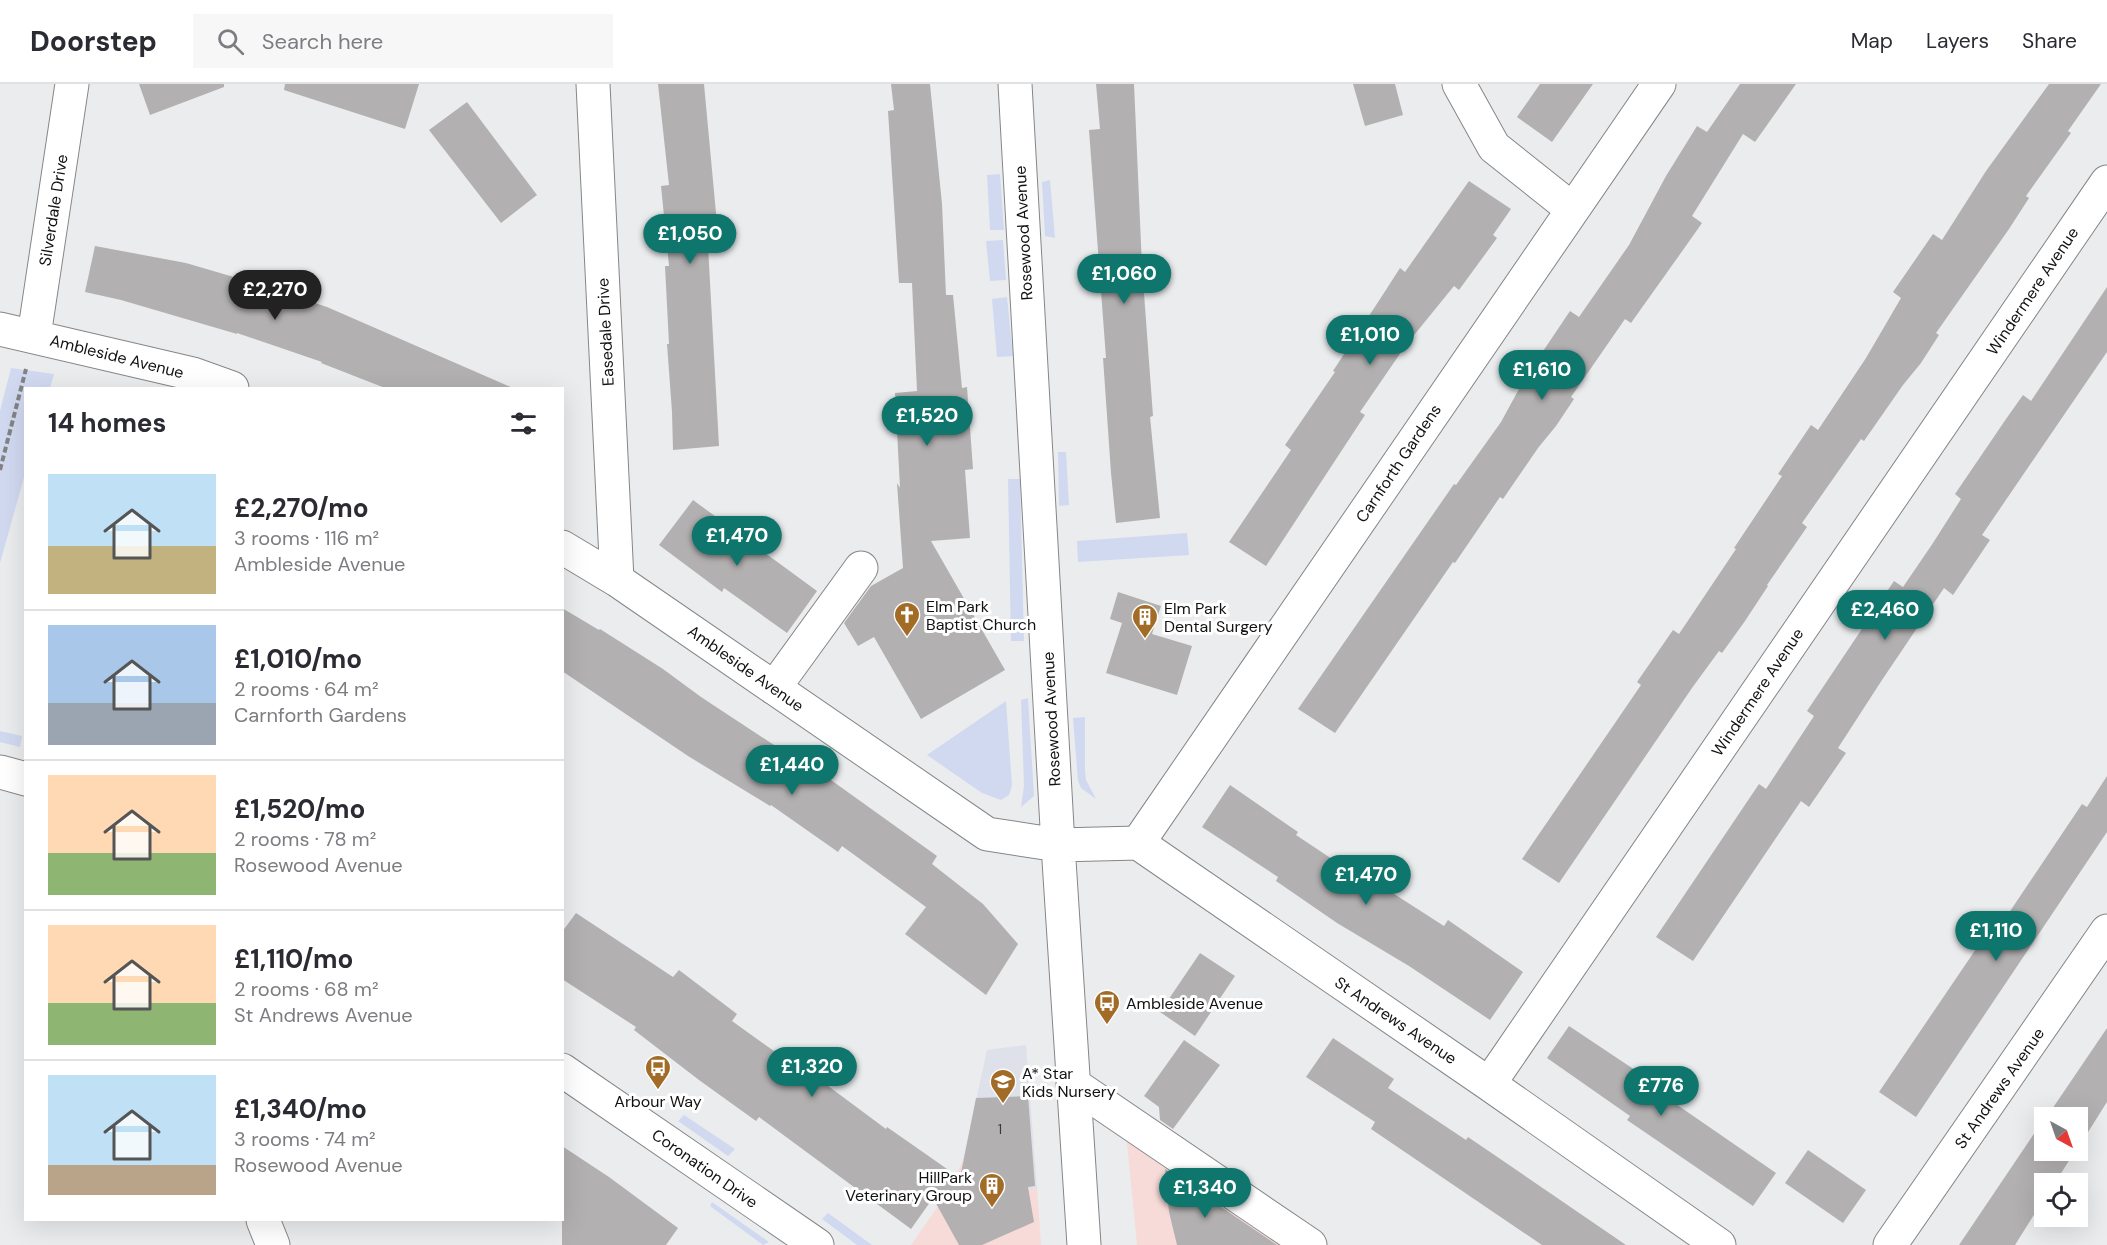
<!DOCTYPE html>
<html lang="en">
<head>
<meta charset="utf-8">
<style>
	body { margin:0; font-family:"DM Sans",sans-serif; background:#f7f7f7; color:#2b2b33; height:100vh; display:flex; flex-direction:column; font-size:22px; white-space:nowrap }
	* { box-sizing:border-box; margin:0 }
	p { font-size:20px; color:#7c7c81 }
	.icon { flex:none; width:33px; height:33px; fill:none; stroke:currentColor; stroke-width:2; stroke-linecap:round; stroke-linejoin:round }
	.map { position:relative; flex:1; overflow:hidden }
	.panel { position:absolute; left:24px; top:303px; width:540px; height:834px; display:flex; flex-direction:column; background:#fff; border-radius:0px; box-shadow:0 6px 24px #0002 }
	.panel>* { flex:none }
	.needle { width:39px; rotate:140deg }
	.tools { position:absolute; left:2034px; top:1023px; display:grid; gap:12px }
	.tools a { display:grid; place-items:center; width:54px; height:54px; border-radius:0px; background:#fff; box-shadow:0 6px 24px #0002; font-size:30px }
	.price { position:absolute; translate:-50% -51px; padding:0 14px; border-radius:21px; background:#0f766e; color:#fff; font-size:20px; line-height:39px; filter:drop-shadow(0 2px 3px #0008) }
	.price::after { content:''; position:absolute; left:50%; top:36px; width:18px; height:14px; margin-left:-9px; background:inherit; clip-path:polygon(0 0,100% 0,50% 100%) }
	.price.active { background:#222; color:#fff }
	ul { padding:0; list-style:none }
	li { display:flex; align-items:center; gap:18px; height:150px; padding:0 24px }
	li+li { border-top:2px solid #e1e1e2 }
	li span { display:grid; place-items:center; flex:none; width:168px; height:120px; border-radius:0px; color:#555 }
	li>.icon { margin-inline-start:auto }
	span .icon { width:72px; height:72px; fill:#fffc; stroke-width:1 }
	li b { font-size:26px }
	h2 { display:flex; justify-content:space-between; align-items:center; height:72px; padding:0 24px; font-size:26px }
	header { display:flex; align-items:center; gap:36px; box-sizing:border-box; height:84px; padding:0 30px; background:#fff; border-bottom:2px solid #e1e1e2 }
	header strong { font-size:28px }
	nav { display:flex; gap:33px; margin-inline-start:auto; font-size:21px }
	.search { width:420px; height:54px; background:#f7f7f7; display:flex; align-items:center; gap:15px; box-sizing:border-box; padding:0 21px; border-radius:0px; color:#7c7c81; font-size:22px }
	.map>svg:first-child { display:block }
	.commercial { fill:#f6dbd9 }
	.built { fill:#dee1ea }
	.green { fill:#d1d9f1 }
	.building { fill:#b3b0b1 }
	.lines { fill:none; stroke-linecap:round; stroke-linejoin:round }
	.minor-casing { stroke:#858688; stroke-width:35 }
	.path { stroke:#838384; stroke-width:4; stroke-dasharray:6 3; stroke-linecap:butt }
	.minor { stroke:#fff; stroke-width:33 }
	.labels { text-anchor:middle; stroke-width:6; stroke-linejoin:round; paint-order:stroke }
	.number-label { font-size:14px; fill:#3a3939 }
	.street-label { font-size:16px; fill:#111; stroke:#fff }
	.poi-label { font-size:16px; fill:#111; stroke:#fff; text-anchor:start }
</style>
</head>
<body>
<header>
<strong>Doorstep</strong>
<div class="search"><svg class="icon" aria-label="search" viewBox="0 0 24 24"><circle cx="10" cy="10" r="6"/><path d="M15 15l6 6"/></svg>Search here</div>
<nav><a>Map</a><a>Layers</a><a>Share</a></nav>
</header>
<div class="map">
<svg width="2107" height="1161" viewBox="0 0 2107 1161">
	<rect width="100%" height="100%" fill="#ebecee"/>
	<path class="commercial" d="M 1123,1018 L 1329,1161 L 1137,1161 Z
		M 963,1076 L 980,1080 L 976,1113 L 1037,1104 L 1041,1161 L 911,1161 L 950,1105 Z"/>
	<path class="built" d="M 1026,961 L 1037,1104 L 976,1113 L 980,1080 L 963,1076 L 987,966 Z"/>
	<path class="green" d="M 1000,90 L 1004,146 L 990,146 L 987,91 Z
		M 1050,96 L 1055,154 L 1045,152 L 1042,98 Z
		M 1003,156 L 1006,196 L 990,197 L 986,157 Z
		M 1007,213 L 1013,272 L 997,273 L 992,215 Z
		M 11,284 L 54,290 L 50,304 L 26,304 L 25,390 L 0,479 L 0,327 Z
		M 1058,368 L 1066,368 L 1069,421 L 1059,422 Z
		M 1008,395 L 1020,395 L 1024,557 L 1011,557 Z
		M 1187,449 L 1189,471 L 1078,478 L 1077,457 Z
		M 1028,614 L 1034,712 L 1021,723 L 1024,702 L 1021,616 Z
		M 1006,617 L 1012,702 L 1009,711 L 1001,716 L 982,709 L 927,671 Z
		M 1085,633 L 1085,687 L 1086,696 L 1096,715 L 1081,704 L 1078,697 L 1073,634 Z
		M 0,647 L 22,652 L 20,663 L 0,658 Z
		M 684,1031 L 735,1065 L 728,1072 L 678,1037 Z
		M 712,1118 L 769,1158 L 763,1161 L 710,1122 Z
		M 828,1129 L 872,1161 L 857,1161 L 822,1135 Z"/>
	<path class="building" d="M 139,0 L 224,0 L 224,3 L 150,31 Z
		M 285,0 L 419,0 L 405,45 L 284,6 Z
		M 658,0 L 704,0 L 716,129 L 717,160 L 708,162 L 719,362 L 673,366 L 672,328 L 667,260 L 669,260 L 665,182 L 669,182 L 661,102 L 669,101 Z
		M 891,0 L 930,0 L 942,120 L 946,211 L 953,211 L 962,304 L 967,303 L 973,385 L 965,386 L 970,454 L 931,457 L 1005,586 L 921,635 L 874,553 L 858,562 L 844,539 L 871,502 L 903,484 L 897,399 L 900,404 L 895,309 L 917,307 L 912,199 L 899,199 L 888,27 L 894,26 Z
		M 1096,0 L 1134,0 L 1142,182 L 1153,332 L 1150,333 L 1160,434 L 1116,439 L 1111,389 L 1103,274 L 1106,274 L 1089,46 L 1100,45 Z
		M 1353,0 L 1395,0 L 1403,31 L 1365,42 Z
		M 1540,0 L 1593,0 L 1552,58 L 1517,33 Z
		M 1740,0 L 1796,0 L 1755,58 L 1743,50 L 1692,132 L 1702,139 L 1683,166 L 1631,239 L 1625,235 L 1571,313 L 1574,315 L 1556,342 L 1538,364 L 1503,415 L 1500,413 L 1455,479 L 1453,478 L 1335,649 L 1298,625 L 1454,400 L 1456,401 L 1501,338 L 1525,294 L 1570,227 L 1579,233 L 1629,161 L 1666,92 L 1697,42 L 1707,48 Z
		M 2049,0 L 2101,0 L 2068,47 L 2071,49 L 2026,112 L 2029,114 L 2009,145 L 1936,249 L 1939,251 L 1921,279 L 1903,301 L 1864,357 L 1861,355 L 1802,439 L 1807,443 L 1767,501 L 1768,502 L 1745,537 L 1722,569 L 1719,567 L 1692,604 L 1559,799 L 1522,775 L 1641,601 L 1637,598 L 1673,546 L 1679,550 L 1736,465 L 1734,464 L 1782,392 L 1778,390 L 1811,341 L 1818,346 L 1866,274 L 1901,214 L 1893,208 L 1933,150 L 1942,156 L 1986,87 Z
		M 467,18 L 537,111 L 501,139 L 429,46 Z
		M 1469,97 L 1511,125 L 1493,151 L 1497,154 L 1459,206 L 1454,202 L 1406,261 L 1360,328 L 1365,331 L 1266,482 L 1229,458 L 1291,366 L 1285,361 L 1335,288 L 1333,287 L 1382,212 L 1400,184 L 1405,188 Z
		M 95,162 L 186,179 L 258,200 L 327,223 L 513,304 L 385,304 L 321,279 L 322,278 L 237,249 L 237,250 L 121,216 L 85,208 Z
		M 2107,203 L 2107,268 L 1982,451 L 1990,456 L 1953,511 L 1944,504 L 1882,596 L 1838,664 L 1846,669 L 1809,723 L 1801,717 L 1693,877 L 1656,853 L 1759,700 L 1766,705 L 1814,632 L 1807,627 L 1894,497 L 1903,503 L 1933,459 L 1961,415 L 1955,410 L 2006,335 L 2023,311 L 2031,317 Z
		M 693,416 L 817,507 L 787,549 L 724,504 L 722,508 L 659,461 Z
		M 1118,508 L 1161,522 L 1152,550 L 1192,562 L 1177,611 L 1106,589 L 1122,539 L 1110,535 Z
		M 562,524 L 599,546 L 600,545 L 663,585 L 701,613 L 771,659 L 809,682 L 810,681 L 937,772 L 932,780 L 983,820 L 1018,860 L 986,911 L 905,850 L 926,823 L 842,762 L 838,768 L 771,721 L 770,722 L 688,672 L 562,587 Z
		M 2107,692 L 2107,748 L 1916,1033 L 1879,1008 L 1978,862 L 1984,866 L 2082,720 L 2087,723 Z
		M 1230,701 L 1298,748 L 1296,751 L 1371,801 L 1374,797 L 1444,842 L 1448,836 L 1523,888 L 1490,936 L 1409,882 L 1337,839 L 1276,797 L 1278,793 L 1202,743 Z
		M 576,829 L 673,893 L 679,886 L 737,930 L 732,937 L 806,990 L 808,987 L 886,1045 L 887,1043 L 960,1094 L 976,1014 L 1028,1012 L 1035,1102 L 1028,1103 L 1034,1138 L 982,1161 L 959,1161 L 933,1114 L 911,1145 L 759,1033 L 756,1037 L 699,996 L 634,946 L 636,943 L 562,895 L 562,848 Z
		M 1200,869 L 1235,892 L 1195,952 L 1160,928 Z
		M 1569,942 L 1644,992 L 1641,996 L 1776,1089 L 1753,1122 L 1627,1036 L 1630,1032 L 1547,974 Z
		M 2107,944 L 2107,1018 L 2078,1064 L 2078,1034 L 2046,1034 Z
		M 1333,954 L 1394,995 L 1388,1004 L 1466,1056 L 1468,1053 L 1493,1070 L 1626,1161 L 1542,1161 L 1371,1045 L 1375,1038 L 1306,993 Z
		M 1184,956 L 1220,981 L 1173,1045 L 1160,1036 L 1159,1023 L 1144,1012 Z
		M 2044,1035 L 2044,1066 L 2076,1066 L 2054,1100 L 2044,1100 L 2044,1115 L 2015,1161 L 1959,1161 Z
		M 562,1062 L 609,1093 L 678,1144 L 666,1161 L 562,1161 Z
		M 1808,1066 L 1866,1106 L 1843,1139 L 1785,1099 Z
		M 1165,1085 L 1277,1161 L 1177,1161 L 1169,1128 Z"/>
	<g class="lines">
		<defs>
			<path id="minor" d="M 593,0 L 617,496
				M 1015,0 L 1058,761 L 1084,1161
				M 1459,0 L 1494,63 L 1572,125
				M 0,245 L 193,290 L 232,304
				M 34,252 L 72,0
				M 562,463 L 617,496 L 987,750 L 1058,761 L 1138,759 L 1489,1000 L 1719,1161
				M 774,604 L 861,484
				M 0,688 L 26,695
				M 1138,759 L 1659,0
				M 562,986 L 817,1161
				M 1073,1000 L 1310,1161
				M 1489,1000 L 2107,98
				M 263,1136 L 273,1161
				M 1890,1161 L 2107,847"/>
		</defs>
		<use href="#minor" class="minor-casing"/>
		<path class="path" d="M 0,386 L 26,285"/>
		<use href="#minor" class="minor"/>
	</g>
	<defs>
		<symbol id="church-pin" viewBox="-11 -11 22 30"><path d="M0 17L-7.5 6A9.5 9.5 0 1 1 7.5 6Z" fill="#a26c27" stroke="#fff"/><path d="M-1.2-6h2.4v3.5h3.3v2.4h-3.3V6h-2.4V-.1h-3.3v-2.4h3.3Z" fill="#fff"/></symbol>
		<symbol id="building-pin" viewBox="-11 -11 22 30"><path d="M0 17L-7.5 6A9.5 9.5 0 1 1 7.5 6Z" fill="#a26c27" stroke="#fff"/><path d="M-4-6H4V6H1V3H-1V6H-4ZM-2.5-4.3h1.7v1.8h-1.7ZM.8-4.3h1.7v1.8H.8ZM-2.5-1h1.7V.8h-1.7ZM.8-1h1.7V.8H.8Z" fill="#fff"/></symbol>
		<symbol id="bus-pin" viewBox="-11 -11 22 30"><path d="M0 17L-7.5 6A9.5 9.5 0 1 1 7.5 6Z" fill="#a26c27" stroke="#fff"/><path d="M-5-6H5V4H4V6H2V4H-2V6H-4V4H-5ZM-3.5-4V0h7V-4ZM-3.5 1.2v1.5H-2V1.2ZM2 1.2v1.5H3.5V1.2Z" fill="#fff"/></symbol>
		<symbol id="school-pin" viewBox="-11 -11 22 30"><path d="M0 17L-7.5 6A9.5 9.5 0 1 1 7.5 6Z" fill="#a26c27" stroke="#fff"/><path d="M0-5L7-2L0 1L-7-2ZM-4 1L0 2.5L4 1V4Q0 6-4 4Z" fill="#fff"/></symbol>
	</defs>
	<g fill-rule="evenodd">
		<use href="#church-pin" x="892" y="516" width="30" height="40"/>
		<use href="#building-pin" x="1130" y="518" width="30" height="40"/>
		<use href="#bus-pin" x="1092" y="904" width="30" height="40"/>
		<use href="#bus-pin" x="643" y="969" width="30" height="40"/>
		<use href="#school-pin" x="988" y="983" width="30" height="40"/>
		<use href="#building-pin" x="977" y="1087" width="30" height="40"/>
	</g>
	<g class="labels">
		<g class="number-label">
			<text x="1000" y="1050">1</text>
		</g>
		<g class="street-label">
			<text transform="translate(53 126) rotate(-81)" y="6">Silverdale Drive</text>
			<text transform="translate(1023 149) rotate(-93)" y="6">Rosewood Avenue</text>
			<text transform="translate(2032 207) rotate(-56)" y="6">Windermere Avenue</text>
			<text transform="translate(605 248) rotate(-93)" y="6">Easedale Drive</text>
			<text transform="translate(117 272) rotate(14)" y="6">Ambleside Avenue</text>
			<text transform="translate(1398 379) rotate(-56)" y="6">Carnforth Gardens</text>
			<text transform="translate(746 584) rotate(35)" y="6">Ambleside Avenue</text>
			<text transform="translate(1757 608) rotate(-56)" y="6">Windermere Avenue</text>
			<text transform="translate(1051 635) rotate(-93)" y="6">Rosewood Avenue</text>
			<text transform="translate(1396 936) rotate(34)" y="6">St Andrews Avenue</text>
			<text transform="translate(1999 1004) rotate(-55)" y="6">St Andrews Avenue</text>
			<text transform="translate(705 1084) rotate(35)" y="6">Coronation Drive</text>
		</g>
		<g class="poi-label">
			<text x="926" y="528">Elm Park<tspan x="926" dy="18">Baptist Church</tspan></text>
			<text x="1164" y="530">Elm Park<tspan x="1164" dy="18">Dental Surgery</tspan></text>
			<text x="1126" y="925">Ambleside Avenue</text>
			<text x="1022" y="995">A* Star<tspan x="1022" dy="18">Kids Nursery</tspan></text>
			<text x="658" y="1023" text-anchor="middle">Arbour Way</text>
			<text x="972" y="1099" text-anchor="end">HillPark<tspan x="972" dy="18">Veterinary Group</tspan></text>
		</g>
	</g>
</svg>
<div class="tools">
<a><svg class="needle" viewBox="-14 -14 28 28"><path d="M0-13l5 13h-10z" fill="#e53935"/><path d="M0 13l5-13h-10z" fill="#7c7c81"/></svg></a>
<a><svg class="icon" aria-label="locate" viewBox="0 0 24 24"><circle cx="12" cy="12" r="6"/><path d="M12 2v4M12 18v4M2 12h4M18 12h4"/></svg></a>
</div>
<b class="price" style="left:690px;top:181px">£1,050</b>
<b class="price" style="left:1124px;top:221px">£1,060</b>
<b class="price active" style="left:275px;top:237px">£2,270</b>
<b class="price" style="left:1370px;top:282px">£1,010</b>
<b class="price" style="left:1542px;top:317px">£1,610</b>
<b class="price" style="left:927px;top:363px">£1,520</b>
<b class="price" style="left:737px;top:483px">£1,470</b>
<b class="price" style="left:1885px;top:557px">£2,460</b>
<b class="price" style="left:792px;top:712px">£1,440</b>
<b class="price" style="left:1366px;top:822px">£1,470</b>
<b class="price" style="left:1996px;top:878px">£1,110</b>
<b class="price" style="left:812px;top:1014px">£1,320</b>
<b class="price" style="left:1661px;top:1033px">£776</b>
<b class="price" style="left:1205px;top:1135px">£1,340</b>
<section class="panel">
<h2>14 homes<svg class="icon" aria-label="filters" viewBox="0 0 24 24"><path d="M4 7h16M4 17h16"/><circle cx="9" cy="7" r="2"/><circle cx="15" cy="17" r="2"/></svg></h2>
<ul>
<li><span style="background:linear-gradient(#bfe0f5 60%,#c2b280 0)"><svg class="icon" aria-label="home" viewBox="0 0 24 24"><path d="M3 11l9-7 9 7M6 9v11h12V9"/></svg></span><div><b>£2,270/mo</b><p>3 rooms · 116 m²</p><p>Ambleside Avenue</p></div></li>
<li><span style="background:linear-gradient(#a9c7e8 65%,#9aa5b1 0)"><svg class="icon" aria-label="home" viewBox="0 0 24 24"><path d="M3 11l9-7 9 7M6 9v11h12V9"/></svg></span><div><b>£1,010/mo</b><p>2 rooms · 64 m²</p><p>Carnforth Gardens</p></div></li>
<li><span style="background:linear-gradient(#ffd9b3 65%,#8fb573 0)"><svg class="icon" aria-label="home" viewBox="0 0 24 24"><path d="M3 11l9-7 9 7M6 9v11h12V9"/></svg></span><div><b>£1,520/mo</b><p>2 rooms · 78 m²</p><p>Rosewood Avenue</p></div></li>
<li><span style="background:linear-gradient(#ffd9b3 65%,#8fb573 0)"><svg class="icon" aria-label="home" viewBox="0 0 24 24"><path d="M3 11l9-7 9 7M6 9v11h12V9"/></svg></span><div><b>£1,110/mo</b><p>2 rooms · 68 m²</p><p>St Andrews Avenue</p></div></li>
<li><span style="background:linear-gradient(#bfe0f5 75%,#b9a48a 0)"><svg class="icon" aria-label="home" viewBox="0 0 24 24"><path d="M3 11l9-7 9 7M6 9v11h12V9"/></svg></span><div><b>£1,340/mo</b><p>3 rooms · 74 m²</p><p>Rosewood Avenue</p></div></li>
</ul>
</section>
</div>
</body>
</html>
